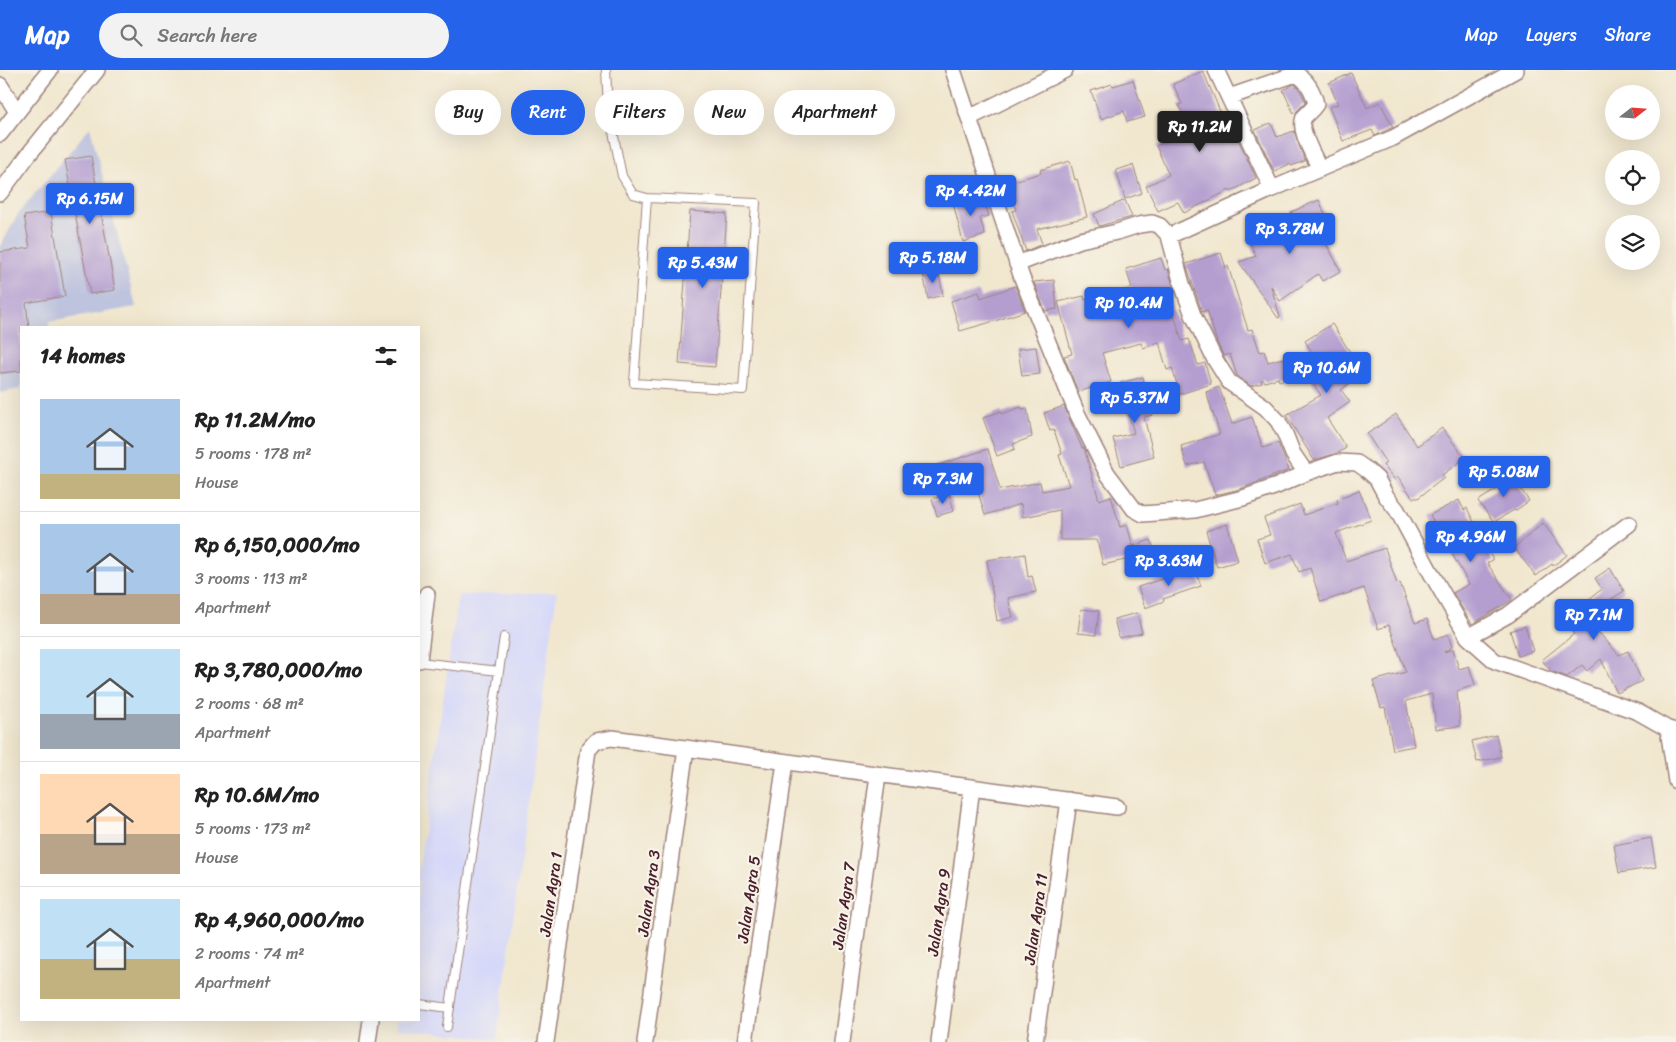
<!DOCTYPE html>
<html lang="en">
<head>
<meta charset="utf-8">
<style>
	body { margin:0; font-family:Sriracha,sans-serif; background:#f2f2f2; color:#222; height:100vh; display:flex; flex-direction:column; font-size:19px; white-space:nowrap }
	* { box-sizing:border-box; margin:0 }
	p { font-size:16px; color:#767676 }
	.icon { flex:none; width:28px; height:28px; fill:none; stroke:currentColor; stroke-width:2; stroke-linecap:round; stroke-linejoin:round }
	.map { position:relative; flex:1; overflow:hidden }
	.drawer { position:absolute; left:20px; top:256px; width:400px; height:695px; display:flex; flex-direction:column; background:#fff; border-radius:0px; box-shadow:0 5px 20px #0002 }
	.drawer>* { flex:none }
	.banner { position:absolute; left:435px; top:20px; width:475px; height:45px; display:flex; gap:10px }
	.needle { width:32px; rotate:73deg }
	.buttons { position:absolute; left:1605px; top:15px; display:grid; gap:10px }
	.buttons a { display:grid; place-items:center; width:55px; height:55px; border-radius:50%; background:#fff; box-shadow:0 5px 20px #0002; font-size:25px }
	.price { position:absolute; translate:-50% -42px; padding:0 11px; border-radius:5px; background:#2563eb; color:#fff; font-size:16px; line-height:32px; filter:drop-shadow(0 1px 2px #0008) }
	.price::after { content:''; position:absolute; left:50%; top:30px; width:15px; height:11px; margin-left:-8px; background:inherit; clip-path:polygon(0 0,100% 0,50% 100%) }
	.price.active { background:#222; color:#fff }
	ul { padding:0; list-style:none }
	li { display:flex; align-items:center; gap:15px; height:125px; padding:0 20px }
	li+li { border-top:1px solid #e0e0e0 }
	li span { display:grid; place-items:center; flex:none; width:140px; height:100px; border-radius:0px; color:#555 }
	li>.icon { margin-inline-start:auto }
	span .icon { width:60px; height:60px; fill:#fffc; stroke-width:1 }
	li b { font-size:21px }
	h2 { display:flex; justify-content:space-between; align-items:center; height:60px; padding:0 20px; font-size:21px }
	.pill { padding:0 18px; border-radius:22px; background:#fff; box-shadow:0 5px 20px #0002; font-size:18px; line-height:45px }
	.pill.active { background:#2563eb; color:#fff }
	header { display:flex; align-items:center; gap:30px; box-sizing:border-box; height:70px; padding:0 25px; background:#2563eb; color:#fff }
	header strong { font-size:24px }
	nav { display:flex; gap:28px; margin-inline-start:auto; font-size:18px }
	.search { width:350px; height:45px; background:#f2f2f2; display:flex; align-items:center; gap:12px; box-sizing:border-box; padding:0 18px; border-radius:28px; color:#767676; font-size:19px }
	.map>svg:first-child { display:block }
	.built { fill:#d6d8f9 }
	.industrial { fill:#bec3de }
	.building { fill:#b49ed0 }
	.lines { fill:none; stroke-linecap:round; stroke-linejoin:round }
	.lane-casing { stroke:#9e837d; stroke-width:10 }
	.street-casing { stroke:#9e837d; stroke-width:18 }
	.lane { stroke:#fff; stroke-width:8 }
	.street { stroke:#fff; stroke-width:15 }
	.labels { text-anchor:middle; stroke-width:4.5; stroke-linejoin:round; paint-order:stroke }
	.street-label { font-size:16px; fill:#4a1f2b; stroke:#f7f3e8 }
</style>
</head>
<body>
<header>
<strong>Map</strong>
<div class="search"><svg class="icon" aria-label="search" viewBox="0 0 24 24"><circle cx="10" cy="10" r="6"/><path d="M15 15l6 6"/></svg>Search here</div>
<nav><a>Map</a><a>Layers</a><a>Share</a></nav>
</header>
<div class="map">
<svg width="1676" height="972" viewBox="0 0 1676 972">
	<rect width="100%" height="100%" fill="#f7f3e8"/>
	<filter id="ink" filterUnits="userSpaceOnUse"><feTurbulence type="fractalNoise" baseFrequency=".02" numOctaves="2"/><feDisplacementMap in="SourceGraphic" scale="10" xChannelSelector="R" yChannelSelector="G"/><feConvolveMatrix kernelMatrix="1 2 1 2 8 2 1 2 1" color-interpolation-filters="sRGB"/></filter>
	<filter id="wash" filterUnits="userSpaceOnUse"><feTurbulence type="fractalNoise" baseFrequency=".0096" numOctaves="4" result="noise"/><feDisplacementMap in="SourceGraphic" scale="20" xChannelSelector="R" yChannelSelector="G"/><feGaussianBlur stdDeviation="1.12" result="paint"/><feColorMatrix in="noise" values="0 0 0 0 0 0 0 0 0 0 0 0 0 0 0 0 0 1.4 0 .05"/><feComposite in="paint" operator="in"/></filter>
	<g filter="url(#wash)">
		<rect width="100%" height="100%" fill="#f1e7cf"/>
		<path class="built" d="M 557,522 L 497,969 L 396,958 L 397,950 L 419,950 L 419,797 L 458,525 Z"/>
		<path class="industrial" d="M 90,57 L 136,237 L 49,252 L 49,257 L 21,258 L 21,319 L 0,323 L 0,177 L 18,144 Z"/>
		<g id="blocks">
			<path class="building" d="M 1203,1 L 1230,65 L 1235,63 L 1256,108 L 1230,122 L 1229,120 L 1184,143 L 1178,132 L 1158,141 L 1146,116 L 1169,105 L 1156,76 L 1189,62 L 1179,35 L 1182,34 L 1173,14 Z
				M 1351,3 L 1367,38 L 1380,32 L 1393,57 L 1375,66 L 1372,60 L 1343,71 L 1329,37 L 1338,34 L 1329,13 Z
				M 1133,10 L 1145,47 L 1127,52 L 1124,41 L 1101,49 L 1091,21 L 1112,14 L 1113,16 Z
				M 1295,14 L 1301,22 L 1306,32 L 1294,44 L 1283,20 Z
				M 1271,53 L 1277,67 L 1294,61 L 1305,91 L 1291,96 L 1290,94 L 1274,101 L 1255,60 Z
				M 91,86 L 115,220 L 90,224 L 65,90 Z
				M 1070,91 L 1075,110 L 1077,109 L 1087,147 L 1037,159 L 1042,174 L 1026,181 L 1012,141 L 1016,140 L 1008,113 L 1041,103 L 1040,100 Z
				M 1133,95 L 1142,123 L 1125,129 L 1116,100 Z
				M 982,124 L 989,146 L 980,148 L 985,165 L 963,172 L 953,133 Z
				M 1125,130 L 1132,147 L 1099,156 L 1094,144 Z
				M 1319,130 L 1328,151 L 1316,155 L 1341,201 L 1322,211 L 1318,204 L 1280,231 L 1271,216 L 1280,247 L 1278,248 L 1239,192 L 1256,186 L 1248,168 L 1294,149 L 1291,142 Z
				M 690,141 L 727,144 L 715,297 L 679,294 Z
				M 51,142 L 65,226 L 26,233 L 29,258 L 21,258 L 21,301 L 0,303 L 0,182 L 30,178 L 24,146 Z
				M 1221,183 L 1226,198 L 1228,196 L 1248,260 L 1252,259 L 1260,282 L 1264,281 L 1268,292 L 1291,286 L 1296,306 L 1279,311 L 1278,308 L 1265,312 L 1263,309 L 1261,310 L 1262,313 L 1251,316 L 1237,306 L 1230,284 L 1224,286 L 1222,283 L 1217,272 L 1207,240 L 1202,242 L 1186,194 Z
				M 1161,188 L 1165,200 L 1168,199 L 1175,222 L 1168,224 L 1182,271 L 1189,269 L 1198,295 L 1205,293 L 1211,314 L 1180,324 L 1172,298 L 1167,300 L 1159,272 L 1143,278 L 1141,273 L 1102,283 L 1111,312 L 1078,322 L 1064,286 L 1072,284 L 1058,232 L 1084,226 L 1085,230 L 1132,218 L 1126,199 Z
				M 938,199 L 943,225 L 928,229 L 923,202 Z
				M 1054,210 L 1057,239 L 1045,241 L 1034,212 Z
				M 1015,216 L 1025,241 L 998,250 L 960,261 L 951,231 L 979,222 L 981,228 Z
				M 1332,254 L 1352,285 L 1355,282 L 1368,299 L 1341,320 L 1350,332 L 1327,348 L 1346,378 L 1338,383 L 1314,390 L 1286,345 L 1321,325 L 1311,311 L 1324,301 L 1305,271 Z
				M 1036,277 L 1040,304 L 1022,306 L 1018,279 Z
				M 1143,307 L 1153,345 L 1144,347 L 1154,387 L 1121,396 L 1113,368 L 1134,363 L 1120,313 Z
				M 1219,317 L 1232,354 L 1252,347 L 1263,378 L 1278,373 L 1289,400 L 1240,419 L 1215,425 L 1204,392 L 1187,396 L 1181,376 L 1220,364 L 1206,322 Z
				M 1064,336 L 1082,378 L 1084,378 L 1099,430 L 1111,426 L 1120,457 L 1127,455 L 1133,476 L 1151,470 L 1155,483 L 1103,495 L 1097,470 L 1060,470 L 1060,440 L 1023,447 L 1021,434 L 985,445 L 974,409 L 942,419 L 935,396 L 988,379 L 1000,420 L 1040,412 L 1042,421 L 1069,416 L 1059,385 L 1062,384 L 1054,360 L 1050,361 L 1044,343 Z
				M 1021,337 L 1022,339 L 1027,338 L 1032,367 L 1013,374 L 1015,379 L 997,386 L 983,348 L 1001,341 L 1002,344 Z
				M 1396,344 L 1417,376 L 1442,358 L 1465,388 L 1442,405 L 1444,408 L 1418,428 L 1413,428 L 1398,407 L 1395,410 L 1383,395 L 1386,393 L 1367,364 Z
				M 1509,402 L 1529,431 L 1515,441 L 1514,440 L 1494,452 L 1478,431 L 1499,418 L 1495,412 Z
				M 1359,420 L 1371,450 L 1336,463 L 1346,491 L 1385,478 L 1397,514 L 1400,513 L 1415,553 L 1427,549 L 1434,569 L 1448,564 L 1452,577 L 1444,582 L 1453,579 L 1459,599 L 1469,596 L 1475,615 L 1457,621 L 1460,656 L 1436,659 L 1432,624 L 1406,631 L 1414,676 L 1393,680 L 1385,637 L 1381,638 L 1373,611 L 1406,602 L 1389,555 L 1378,559 L 1364,518 L 1321,532 L 1310,498 L 1299,502 L 1292,484 L 1265,493 L 1257,469 L 1270,465 L 1264,448 L 1300,434 L 1304,445 L 1338,433 L 1337,429 Z
				M 949,424 L 954,441 L 937,446 L 932,429 Z
				M 1459,430 L 1464,440 L 1467,438 L 1493,490 L 1487,493 L 1512,530 L 1472,554 L 1453,523 L 1469,514 L 1430,445 Z
				M 1543,453 L 1567,485 L 1553,496 L 1552,494 L 1536,506 L 1514,478 Z
				M 1227,454 L 1238,491 L 1217,497 L 1206,461 Z
				M 1025,484 L 1028,507 L 1032,506 L 1036,522 L 1008,528 L 1013,547 L 997,551 L 987,490 Z
				M 1195,498 L 1201,516 L 1163,529 L 1164,531 L 1145,538 L 1138,517 Z
				M 1610,498 L 1624,521 L 1594,540 L 1601,551 L 1594,557 L 1619,585 L 1628,581 L 1642,611 L 1617,623 L 1601,589 L 1587,601 L 1582,595 L 1567,607 L 1551,601 L 1542,590 L 1574,564 L 1562,550 L 1602,519 L 1595,508 Z
				M 1081,539 L 1099,541 L 1096,565 L 1078,563 Z
				M 1137,543 L 1142,563 L 1119,568 L 1114,549 Z
				M 1525,556 L 1533,581 L 1518,586 L 1510,561 Z
				M 1496,665 L 1501,687 L 1477,692 L 1472,671 Z
				M 1651,768 L 1656,797 L 1619,803 L 1614,775 Z"/>
		</g>
	</g>
	<g filter="url(#ink)">
		<use href="#blocks" fill-opacity="0" stroke="#9e837d" stroke-width="1"/>
		<g class="lines">
			<defs>
				<path id="lane" d="M 606,0 L 608,37 L 622,106 L 633,124 L 647,128 L 634,313 L 743,320 L 756,133 L 647,128
					M 419,592 L 499,601
					M 419,934 L 450,938
					M 447,957 L 504,567"/>
				<path id="street" d="M 953,0 L 1022,208 L 1076,341 L 1107,403 L 1134,439 L 1143,444 L 1195,440 L 1243,428 L 1277,416 L 1306,403 L 1338,392 L 1357,393 L 1367,400 L 1377,409 L 1386,426 L 1397,440 L 1431,503 L 1468,567 L 1495,591 L 1638,642 L 1668,659 L 1676,661
					M 0,15 L 17,42
					M 1229,27 L 1296,4 C 1308,11 1313,21 1316,34 C 1312,40 1309,42 1305,46 C 1296,57 1315,88 1320,99
					M 969,48 L 1065,0
					M 0,64 L 50,0
					M 1272,119 L 1393,68 L 1516,0
					M 0,123 L 29,84 L 97,0
					M 1169,166 L 1182,214 L 1193,245 L 1214,288 L 1229,312 L 1265,337 L 1278,351 L 1285,364 L 1293,384 L 1306,403
					M 1017,194 L 1080,170 L 1117,162 L 1139,155 L 1152,153 L 1160,156 L 1169,166 L 1272,119 L 1216,0
					M 1468,567 L 1508,545 L 1629,454
					M 419,590 L 427,524
					M 1668,659 L 1676,711
					M 368,972 L 371,950
					M 546,972 L 588,680 L 596,671 L 612,668 L 1117,737
					M 645,972 L 686,678
					M 745,972 L 785,692
					M 842,972 L 878,705
					M 939,972 L 972,717
					M 1035,972 L 1069,730"/>
			</defs>
			<use href="#lane" class="lane-casing"/>
			<use href="#street" class="street-casing"/>
			<use href="#lane" class="lane"/>
			<use href="#street" class="street"/>
		</g>
	</g>
	<g class="labels">
		<g class="street-label">
			<text transform="translate(648 823) rotate(-82)" y="6">Jalan Agra 3</text>
			<text transform="translate(550 824) rotate(-82)" y="6">Jalan Agra 1</text>
			<text transform="translate(748 829) rotate(-82)" y="6">Jalan Agra 5</text>
			<text transform="translate(843 836) rotate(-82)" y="6">Jalan Agra 7</text>
			<text transform="translate(938 842) rotate(-82)" y="6">Jalan Agra 9</text>
			<text transform="translate(1035 849) rotate(-82)" y="6">Jalan Agra 11</text>
		</g>
	</g>
</svg>
<div class="buttons">
<a><svg class="needle" viewBox="-14 -14 28 28"><path d="M0-13l5 13h-10z" fill="#e53935"/><path d="M0 13l5-13h-10z" fill="#767676"/></svg></a>
<a><svg class="icon" aria-label="locate" viewBox="0 0 24 24"><circle cx="12" cy="12" r="6"/><path d="M12 2v4M12 18v4M2 12h4M18 12h4"/></svg></a>
<a><svg class="icon" aria-label="layers" viewBox="0 0 24 24"><path d="M12 4l9 5-9 5-9-5zM3 14l9 5 9-5"/></svg></a>
</div>
<b class="price active" style="left:1200px;top:83px">Rp 11.2M</b>
<b class="price" style="left:971px;top:147px">Rp 4.42M</b>
<b class="price" style="left:90px;top:155px">Rp 6.15M</b>
<b class="price" style="left:1290px;top:185px">Rp 3.78M</b>
<b class="price" style="left:933px;top:214px">Rp 5.18M</b>
<b class="price" style="left:703px;top:219px">Rp 5.43M</b>
<b class="price" style="left:1129px;top:259px">Rp 10.4M</b>
<b class="price" style="left:1327px;top:324px">Rp 10.6M</b>
<b class="price" style="left:1135px;top:354px">Rp 5.37M</b>
<b class="price" style="left:1504px;top:428px">Rp 5.08M</b>
<b class="price" style="left:943px;top:435px">Rp 7.3M</b>
<b class="price" style="left:1471px;top:493px">Rp 4.96M</b>
<b class="price" style="left:1169px;top:517px">Rp 3.63M</b>
<b class="price" style="left:1594px;top:571px">Rp 7.1M</b>
<div class="banner">
<a class="pill">Buy</a>
<a class="pill active">Rent</a>
<a class="pill">Filters</a>
<a class="pill">New</a>
<a class="pill">Apartment</a>
</div>
<section class="drawer">
<h2>14 homes<svg class="icon" aria-label="filters" viewBox="0 0 24 24"><path d="M4 7h16M4 17h16"/><circle cx="9" cy="7" r="2"/><circle cx="15" cy="17" r="2"/></svg></h2>
<ul>
<li><span style="background:linear-gradient(#a9c7e8 75%,#c2b280 0)"><svg class="icon" aria-label="home" viewBox="0 0 24 24"><path d="M3 11l9-7 9 7M6 9v11h12V9"/></svg></span><div><b>Rp 11.2M/mo</b><p>5 rooms · 178 m²</p><p>House</p></div></li>
<li><span style="background:linear-gradient(#a9c7e8 70%,#b9a48a 0)"><svg class="icon" aria-label="home" viewBox="0 0 24 24"><path d="M3 11l9-7 9 7M6 9v11h12V9"/></svg></span><div><b>Rp 6,150,000/mo</b><p>3 rooms · 113 m²</p><p>Apartment</p></div></li>
<li><span style="background:linear-gradient(#bfe0f5 65%,#9aa5b1 0)"><svg class="icon" aria-label="home" viewBox="0 0 24 24"><path d="M3 11l9-7 9 7M6 9v11h12V9"/></svg></span><div><b>Rp 3,780,000/mo</b><p>2 rooms · 68 m²</p><p>Apartment</p></div></li>
<li><span style="background:linear-gradient(#ffd9b3 60%,#b9a48a 0)"><svg class="icon" aria-label="home" viewBox="0 0 24 24"><path d="M3 11l9-7 9 7M6 9v11h12V9"/></svg></span><div><b>Rp 10.6M/mo</b><p>5 rooms · 173 m²</p><p>House</p></div></li>
<li><span style="background:linear-gradient(#bfe0f5 60%,#c2b280 0)"><svg class="icon" aria-label="home" viewBox="0 0 24 24"><path d="M3 11l9-7 9 7M6 9v11h12V9"/></svg></span><div><b>Rp 4,960,000/mo</b><p>2 rooms · 74 m²</p><p>Apartment</p></div></li>
</ul>
</section>
</div>
</body>
</html>
